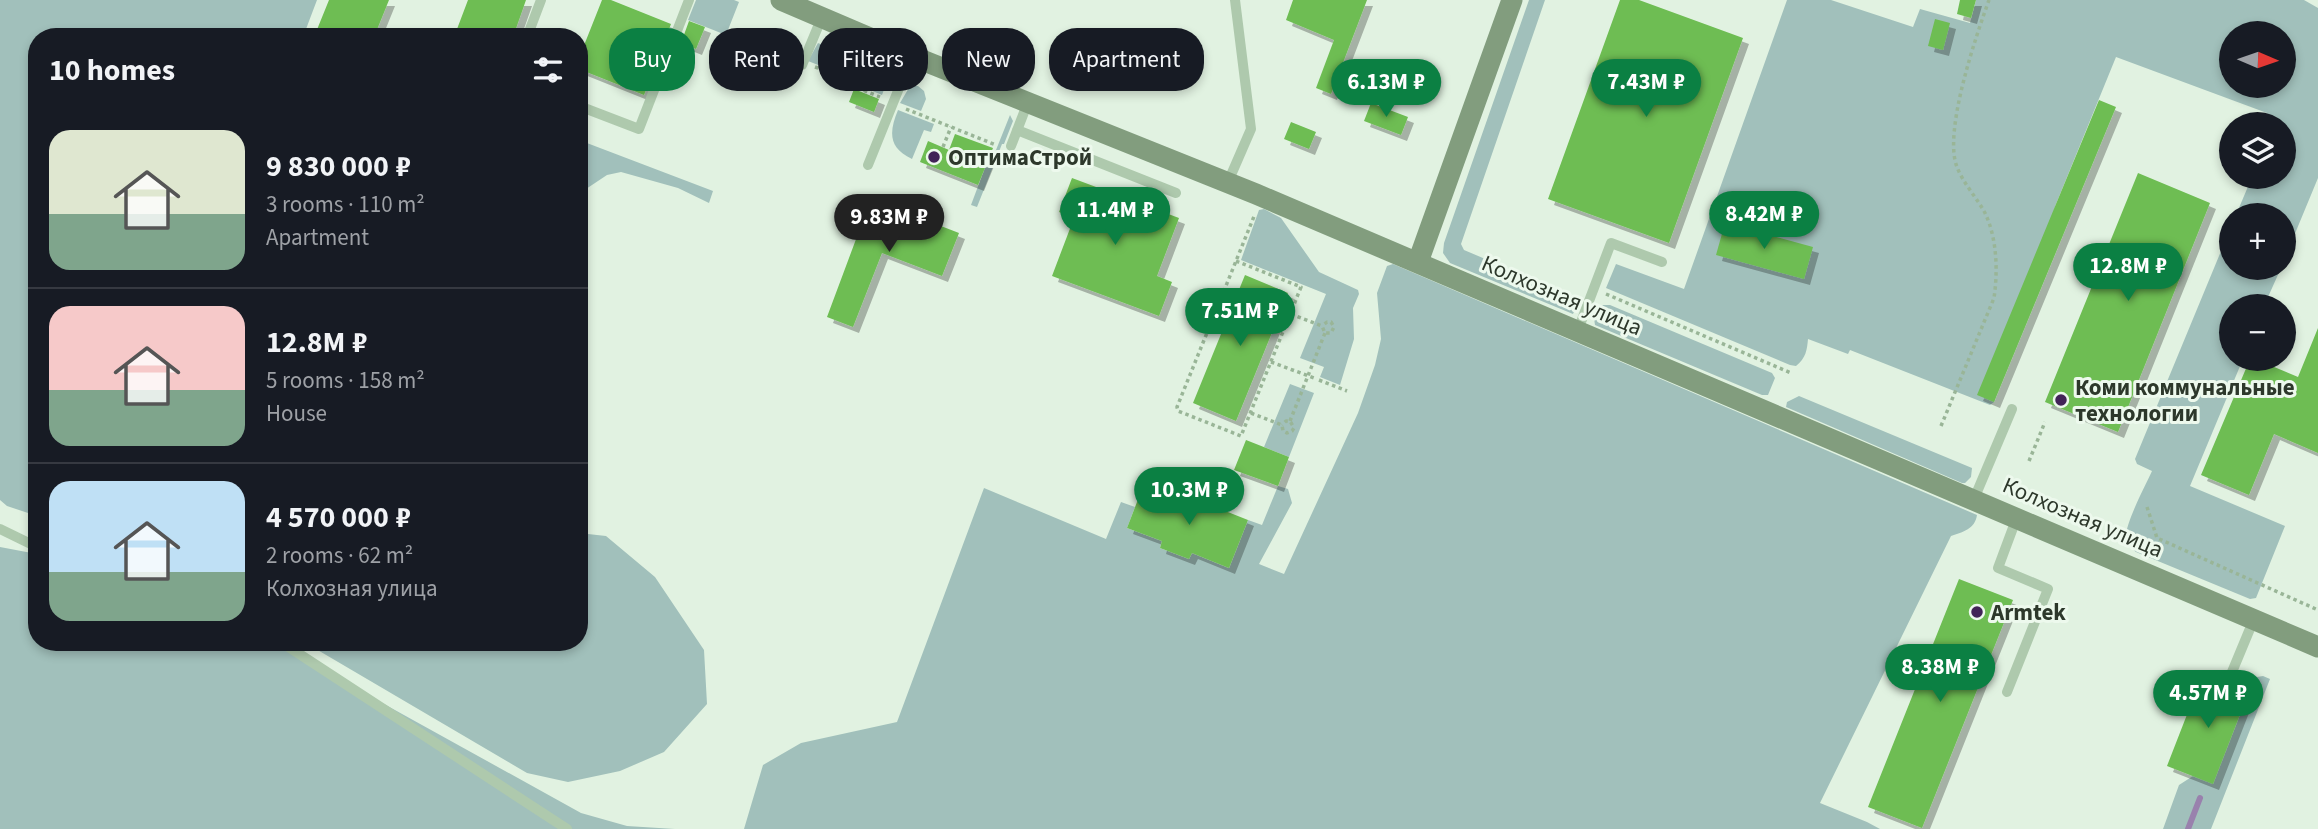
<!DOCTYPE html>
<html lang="en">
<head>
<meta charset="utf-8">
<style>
	body { margin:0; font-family:"Source Sans 3",sans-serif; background:#20242c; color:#f1f3f6; height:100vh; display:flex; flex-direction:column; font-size:26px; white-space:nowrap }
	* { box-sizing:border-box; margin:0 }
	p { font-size:23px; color:#9ea1a6 }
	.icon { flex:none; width:38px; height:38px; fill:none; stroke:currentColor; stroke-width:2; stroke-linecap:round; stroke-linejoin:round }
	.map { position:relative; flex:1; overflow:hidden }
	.details { position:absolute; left:28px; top:28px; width:560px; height:623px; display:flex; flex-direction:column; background:#171b24; border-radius:28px; box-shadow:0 4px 10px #0003 }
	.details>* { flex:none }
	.top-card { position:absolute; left:609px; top:28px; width:665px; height:63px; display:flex; gap:14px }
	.needle { width:46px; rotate:92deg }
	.fabs { position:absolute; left:2219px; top:21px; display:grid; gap:14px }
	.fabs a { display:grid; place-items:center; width:77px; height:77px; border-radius:50%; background:#171b24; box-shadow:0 4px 10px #0003; font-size:35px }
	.price { position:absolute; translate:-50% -60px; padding:0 16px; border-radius:24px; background:#0b8043; color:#fff; font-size:23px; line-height:46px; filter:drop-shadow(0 2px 4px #0008) }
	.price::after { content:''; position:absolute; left:50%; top:42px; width:21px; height:16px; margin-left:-10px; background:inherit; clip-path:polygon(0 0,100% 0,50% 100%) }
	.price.on { background:#222; color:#fff }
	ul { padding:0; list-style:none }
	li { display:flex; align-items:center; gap:21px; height:175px; padding:0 21px }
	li+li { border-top:2px solid #363941 }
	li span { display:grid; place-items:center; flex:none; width:196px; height:140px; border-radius:21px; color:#555 }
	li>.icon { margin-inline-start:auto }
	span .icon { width:84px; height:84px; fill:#fffc; stroke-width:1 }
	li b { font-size:30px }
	h2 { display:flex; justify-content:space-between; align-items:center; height:84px; padding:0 21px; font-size:30px }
	.chip { padding:0 24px; border-radius:28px; background:#171b24; box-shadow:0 4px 10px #0003; font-size:24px; line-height:63px }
	.chip.on { background:#0b8043; color:#fff }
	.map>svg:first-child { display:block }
	.green { fill:#a1c0bb; fill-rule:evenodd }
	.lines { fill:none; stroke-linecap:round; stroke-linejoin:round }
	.stream { stroke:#9981ad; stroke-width:6 }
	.building { fill:#6ebd53; filter:url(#shadow) }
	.path { stroke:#99b597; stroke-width:3.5; stroke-dasharray:3.5 3.5; stroke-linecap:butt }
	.lane { stroke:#aec9ad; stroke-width:10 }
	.secondary { stroke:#829d7e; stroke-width:21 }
	.poi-dot { fill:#412357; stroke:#edf9ed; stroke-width:2.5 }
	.labels { text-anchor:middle; stroke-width:6; stroke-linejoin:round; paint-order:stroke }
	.poi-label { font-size:23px; font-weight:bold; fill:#2d382b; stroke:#edf9ed; text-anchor:start }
	.street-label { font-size:23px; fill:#2d382b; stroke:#edf9ed }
</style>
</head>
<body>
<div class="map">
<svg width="2318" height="829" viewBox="0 0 2318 829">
	<defs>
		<filter id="shadow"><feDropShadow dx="6" dy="6" stdDeviation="0" flood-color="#0004"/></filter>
	</defs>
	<rect width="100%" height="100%" fill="#e1f2e1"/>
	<path class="green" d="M 0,0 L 317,0 L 303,37 L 37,37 L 37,516 L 7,506 L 0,500 Z
		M 696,0 L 734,0 L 739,2 L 726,35 L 688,20 Z
		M 1529,0 L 1545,0 L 1461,244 L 1464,250 L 1580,299 L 1573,314 L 1450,263 L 1443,253 L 1444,243 Z
		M 1787,0 L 1831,0 L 1913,27 L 1920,9 L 1970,23 L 1976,0 L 2304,0 L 2318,8 L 2318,178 L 2284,260 L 2284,215 L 2236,215 L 2252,177 L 2284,177 L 2284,124 L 2273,124 L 2267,113 L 2116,57 L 2056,204 L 1994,402 L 1990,405 L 1850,350 L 1848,354 L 1808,339 C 1807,350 1806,358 1796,366 L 1790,365 L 1606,288 L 1616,264 L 1684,289 ZM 2231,33 L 2284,33 L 2284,86 L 2231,86 Z
		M 818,43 L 889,72 L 889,76 L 882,95 L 868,89 L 864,83 L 808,61 Z
		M 910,86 L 918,86 L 924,91 L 926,99 L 921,111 L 900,103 Z
		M 898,110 L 934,124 L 931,132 L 924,130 L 912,159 C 888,148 889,132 898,110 Z
		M 1010,115 L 1013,121 L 1004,144 L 1002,144 L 977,207 L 971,205 L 986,165 L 990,165 Z
		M 579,140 L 713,191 L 709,203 L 678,188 L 621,172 L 607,175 L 583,191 L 579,198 Z
		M 1264,209 L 1281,218 L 1319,272 L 1358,290 L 1359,294 L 1353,308 L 1354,339 L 1340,385 L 1320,377 L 1324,367 L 1300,358 L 1326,294 L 1241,260 L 1259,210 Z
		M 2231,227 L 2231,268 L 2281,268 L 2264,306 L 2231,306 L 2231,359 L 2243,359 L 2190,486 L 2285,526 L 2256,598 L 2250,599 L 2136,552 C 2131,548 2127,543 2126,537 C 2125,524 2146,484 2152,471 L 2137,464 L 2135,459 Z
		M 1393,264 L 1977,515 C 1975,529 1963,532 1951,536 L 1820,803 L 1867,822 L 1880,829 L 744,829 L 763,765 L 801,743 L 897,722 L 984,488 L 1106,539 L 1121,502 L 1135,507 L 1127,528 L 1162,541 L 1160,548 L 1189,559 L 1192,553 L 1229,568 L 1248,520 L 1262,525 L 1278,486 L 1288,489 L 1292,503 L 1259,564 L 1284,574 L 1358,413 L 1375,365 L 1381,339 L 1377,293 L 1387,266 Z
		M 1603,305 L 1610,305 L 1772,373 L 1775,378 L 1768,395 L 1762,395 L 1595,325 C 1593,315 1596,311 1603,305 Z
		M 1290,384 L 1314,393 L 1289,457 L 1264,447 Z
		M 1799,396 L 1972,468 L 1971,477 L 1965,483 L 1962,483 L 1786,407 L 1787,402 Z
		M 579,533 L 606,536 L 655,577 L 704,650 L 707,704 L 664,752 L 620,771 L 568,782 L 527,773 L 304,642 L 579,642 Z
		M 0,547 L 37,554 L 37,642 L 272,642 L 581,813 L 627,826 L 675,829 L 0,829 Z
		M 2263,676 L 2270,679 L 2211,829 L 2163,829 L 2179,785 L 2193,776 L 2213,783 L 2248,694 L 2257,677 Z"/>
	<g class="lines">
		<path class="stream" d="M 2188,829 L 2200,798"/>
	</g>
	<path class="building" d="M 329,0 L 389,0 L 374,37 L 314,37 Z
		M 468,0 L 526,0 L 513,37 L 454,37 Z
		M 602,0 L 611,0 L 671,24 L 644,95 L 579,69 L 579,58 Z
		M 1293,0 L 1367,0 L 1331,94 L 1316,88 L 1334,40 L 1286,20 Z
		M 1620,0 L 1639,0 L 1743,38 L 1669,243 L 1548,199 Z
		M 1960,0 L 1976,0 L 1971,18 L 1957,14 Z
		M 1935,19 L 1950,23 L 1943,50 L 1928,46 Z
		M 689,21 L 705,27 L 696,49 L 681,43 Z
		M 854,89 L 879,99 L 874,112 L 849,102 Z
		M 2099,100 L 2116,107 L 1994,402 L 1977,395 Z
		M 1371,103 L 1408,117 L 1401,135 L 1364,121 Z
		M 1291,122 L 1316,132 L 1309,149 L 1284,139 Z
		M 955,134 L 993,148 L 978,185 L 920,162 L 928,141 L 949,150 Z
		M 2138,173 L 2210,203 L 2118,432 L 2045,402 Z
		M 1072,178 L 1179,218 L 1157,276 L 1172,282 L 1159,316 L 1052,276 L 1074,218 L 1059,212 Z
		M 871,199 L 959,233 L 942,276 L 882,253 L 853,327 L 827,317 Z
		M 1725,223 L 1813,247 L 1804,279 L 1716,255 Z
		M 1245,275 L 1288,293 L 1236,421 L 1193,403 Z
		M 2318,328 L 2318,453 L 2274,434 L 2249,495 L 2201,475 L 2250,359 L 2255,359 L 2298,377 Z
		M 1246,440 L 1289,457 L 1278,486 L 1234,470 Z
		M 1142,489 L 1186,506 L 1190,497 L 1248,520 L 1229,568 L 1192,553 L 1189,559 L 1160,548 L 1162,541 L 1127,528 Z
		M 1959,579 L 2013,600 L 1922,828 L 1868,807 Z
		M 2202,676 L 2248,694 L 2213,784 L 2167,766 Z"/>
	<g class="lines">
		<path class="path" d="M 815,67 L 861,84 L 865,91 L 880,97
			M 906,109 L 996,145
			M 943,147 L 951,127
			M 1236,261 L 1301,287 L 1241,436 L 1178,411 L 1177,407 L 1236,261 L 1255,214
			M 1606,294 L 1791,373
			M 1291,314 L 1322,326 L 1325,333 L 1331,333 L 1334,327 L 1331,322 L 1327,322 L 1322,326
			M 1271,362 L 1317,379
			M 1319,380 L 1347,391
			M 1251,413 L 1282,425 L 1283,431 L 1287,433 L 1292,431 L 1294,428 L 1290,421 L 1286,421 L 1282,425
			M 1290,421 L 1325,333
			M 1941,426 L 1994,298 C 1998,271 1997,238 1985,213 C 1977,198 1963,183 1957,167 C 1943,132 1976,36 1989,0
			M 2029,461 L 2045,422
			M 2147,507 L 2157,538 L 2318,610"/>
		<path class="lane" d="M 527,37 L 541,0
			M 802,65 L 822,17
			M 579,106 L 639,129 L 689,0
			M 1017,130 L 1176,193
			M 1011,146 L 1028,102
			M 868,165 L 912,56
			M 1228,182 L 1251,129 L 1235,0
			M 1578,330 L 1611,243 L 1662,262
			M 1974,499 L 2012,409
			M 0,529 L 37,547
			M 281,642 L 567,829
			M 2232,672 L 2254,619
			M 2007,692 L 2048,589 L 1998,568 L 2017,517"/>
		<path class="secondary" d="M 781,0 L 912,56 L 1256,194 L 2318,647
			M 1418,262 L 1512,0"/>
	</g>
	<g class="poi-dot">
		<circle cx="934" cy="157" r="7"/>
		<circle cx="2061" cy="400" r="7"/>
		<circle cx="1977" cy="612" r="7"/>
	</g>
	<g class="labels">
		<g class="poi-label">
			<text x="948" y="165">ОптимаСтрой</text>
			<text x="2075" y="395">Коми коммунальные<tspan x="2075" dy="26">технологии</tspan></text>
			<text x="1991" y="620">Armtek</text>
		</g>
		<g class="street-label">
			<text transform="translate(1562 295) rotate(23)" y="8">Колхозная улица</text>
			<text transform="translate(2083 517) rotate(23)" y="8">Колхозная улица</text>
		</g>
	</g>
</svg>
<div class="fabs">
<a><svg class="needle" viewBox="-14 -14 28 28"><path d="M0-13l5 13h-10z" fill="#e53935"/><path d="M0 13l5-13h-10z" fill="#9ea1a6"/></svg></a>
<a><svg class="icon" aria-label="layers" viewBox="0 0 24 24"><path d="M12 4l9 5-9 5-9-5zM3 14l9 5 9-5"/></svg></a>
<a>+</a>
<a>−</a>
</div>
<b class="price" style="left:1386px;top:119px">6.13M ₽</b>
<b class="price" style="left:1646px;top:119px">7.43M ₽</b>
<b class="price" style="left:1115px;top:247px">11.4M ₽</b>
<b class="price" style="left:1764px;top:251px">8.42M ₽</b>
<b class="price on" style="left:889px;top:254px">9.83M ₽</b>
<b class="price" style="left:2128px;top:303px">12.8M ₽</b>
<b class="price" style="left:1240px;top:348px">7.51M ₽</b>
<b class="price" style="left:1189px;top:527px">10.3M ₽</b>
<b class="price" style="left:1940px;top:704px">8.38M ₽</b>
<b class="price" style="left:2208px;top:730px">4.57M ₽</b>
<div class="top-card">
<a class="chip on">Buy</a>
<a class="chip">Rent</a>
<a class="chip">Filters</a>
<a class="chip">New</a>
<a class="chip">Apartment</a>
</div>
<section class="details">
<h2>10 homes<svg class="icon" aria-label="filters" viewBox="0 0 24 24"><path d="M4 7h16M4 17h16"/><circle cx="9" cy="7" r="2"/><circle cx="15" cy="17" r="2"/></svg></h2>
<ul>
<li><span style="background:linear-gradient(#dfe7d0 60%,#7fa58c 0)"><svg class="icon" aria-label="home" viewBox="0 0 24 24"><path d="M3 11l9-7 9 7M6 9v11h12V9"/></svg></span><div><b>9 830 000 ₽</b><p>3 rooms · 110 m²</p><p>Apartment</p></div></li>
<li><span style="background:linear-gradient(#f6c9c9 60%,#7fa58c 0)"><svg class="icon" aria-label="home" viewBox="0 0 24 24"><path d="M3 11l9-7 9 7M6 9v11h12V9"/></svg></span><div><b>12.8M ₽</b><p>5 rooms · 158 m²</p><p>House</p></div></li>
<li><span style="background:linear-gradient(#bfe0f5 65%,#7fa58c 0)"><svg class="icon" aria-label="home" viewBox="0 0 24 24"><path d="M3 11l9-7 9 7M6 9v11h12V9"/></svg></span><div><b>4 570 000 ₽</b><p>2 rooms · 62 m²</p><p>Колхозная улица</p></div></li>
</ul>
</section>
</div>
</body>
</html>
